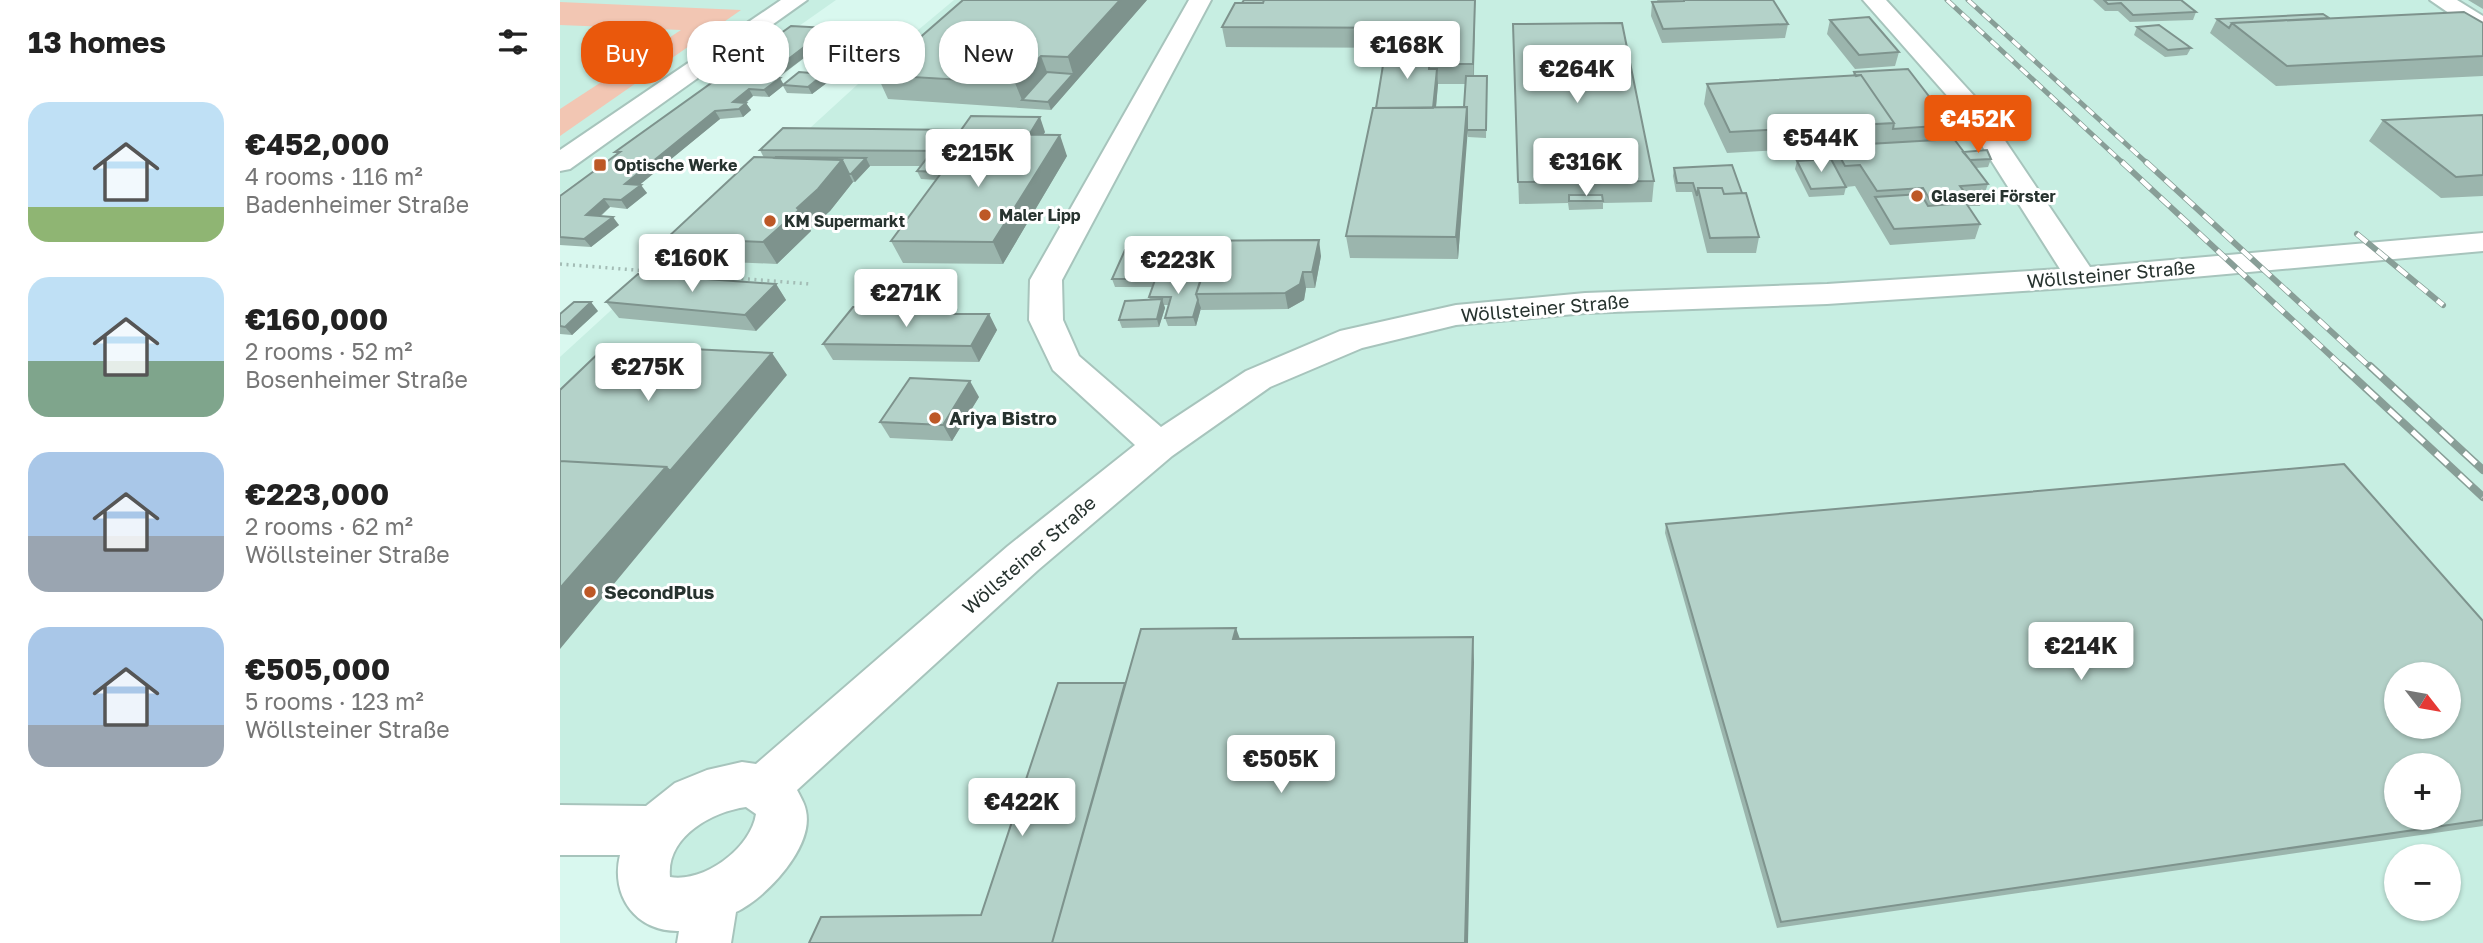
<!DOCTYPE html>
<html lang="en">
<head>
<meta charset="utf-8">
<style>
	body { margin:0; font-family:"Golos Text",sans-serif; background:#f6f6f6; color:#222; height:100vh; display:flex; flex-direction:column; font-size:26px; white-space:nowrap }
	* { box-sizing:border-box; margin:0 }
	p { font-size:23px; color:#767676 }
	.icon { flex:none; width:38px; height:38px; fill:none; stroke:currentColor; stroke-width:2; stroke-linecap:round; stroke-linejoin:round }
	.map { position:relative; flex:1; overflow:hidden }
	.details { display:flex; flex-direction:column; background:#fff; width:560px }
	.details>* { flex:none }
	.guide { position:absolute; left:21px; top:21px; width:665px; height:63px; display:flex; gap:14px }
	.needle { width:46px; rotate:121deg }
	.buttons { position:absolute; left:1824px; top:662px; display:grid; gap:14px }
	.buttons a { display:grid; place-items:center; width:77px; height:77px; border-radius:50%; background:#fff; box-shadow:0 2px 5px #0004; font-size:35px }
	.price { position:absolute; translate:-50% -60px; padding:0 16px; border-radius:7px; background:#fff; color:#222; font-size:23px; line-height:46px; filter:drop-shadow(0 2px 4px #0008) }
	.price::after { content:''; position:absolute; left:50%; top:42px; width:21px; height:16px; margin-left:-10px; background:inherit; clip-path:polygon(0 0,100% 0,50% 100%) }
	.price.selected { background:#ea580c; color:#fff }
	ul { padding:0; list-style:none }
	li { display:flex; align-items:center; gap:21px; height:175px; padding:0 28px }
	li span { display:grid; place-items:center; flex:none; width:196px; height:140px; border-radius:21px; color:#555 }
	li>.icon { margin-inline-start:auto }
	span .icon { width:84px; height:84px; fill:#fffc; stroke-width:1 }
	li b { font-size:30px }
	h2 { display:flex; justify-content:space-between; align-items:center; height:84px; padding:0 28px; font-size:30px }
	.chip { padding:0 24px; border-radius:28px; background:#fff; box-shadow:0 2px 5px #0004; font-size:24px; line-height:63px }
	.chip.selected { background:#ea580c; color:#fff }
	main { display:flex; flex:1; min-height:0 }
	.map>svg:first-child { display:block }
	.built { fill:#c7eee2; fill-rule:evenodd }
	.green { fill:#f2c6b3 }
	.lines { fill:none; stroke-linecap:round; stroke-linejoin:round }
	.minor-casing { stroke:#a7c4bc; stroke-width:4 }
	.path { stroke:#a3bcb5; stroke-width:3.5; stroke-dasharray:2 4.5; stroke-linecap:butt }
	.minor { fill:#fff; fill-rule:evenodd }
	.rail-far2-casing { stroke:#889e97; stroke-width:5 }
	.rail-far1-casing { stroke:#889e97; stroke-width:6 }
	.rail-casing { stroke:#889e97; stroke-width:8 }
	.rail-far2 { stroke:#fff; stroke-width:3.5; stroke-dasharray:10; stroke-linecap:butt }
	.rail-far1 { stroke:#fff; stroke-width:4.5; stroke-dasharray:13; stroke-linecap:butt }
	.rail { stroke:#fff; stroke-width:5; stroke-dasharray:16; stroke-linecap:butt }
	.wall { fill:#9bb5ad; fill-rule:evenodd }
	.shaded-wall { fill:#7e938d }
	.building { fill:#b4d2c9; stroke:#7e938d; stroke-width:2; fill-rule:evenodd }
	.poi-dot { fill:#bd5826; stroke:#fff; stroke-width:2.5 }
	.labels { text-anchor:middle; stroke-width:6; stroke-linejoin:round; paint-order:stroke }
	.far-poi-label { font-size:16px; font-weight:bold; fill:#27332f; stroke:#fff; text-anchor:start }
	.street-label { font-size:19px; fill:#27332f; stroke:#fff }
	.poi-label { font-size:19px; font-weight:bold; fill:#27332f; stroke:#fff; text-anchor:start }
</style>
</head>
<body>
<main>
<section class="details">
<h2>13 homes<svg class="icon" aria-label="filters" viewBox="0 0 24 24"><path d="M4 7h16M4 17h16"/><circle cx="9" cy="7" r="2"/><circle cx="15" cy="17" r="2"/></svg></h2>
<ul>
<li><span style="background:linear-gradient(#bfe0f5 75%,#8fb573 0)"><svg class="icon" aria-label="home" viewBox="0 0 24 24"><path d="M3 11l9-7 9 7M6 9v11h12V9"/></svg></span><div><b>€452,000</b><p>4 rooms · 116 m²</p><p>Badenheimer Straße</p></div></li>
<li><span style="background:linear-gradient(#bfe0f5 60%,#7fa58c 0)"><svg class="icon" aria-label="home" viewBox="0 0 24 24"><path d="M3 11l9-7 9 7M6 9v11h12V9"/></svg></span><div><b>€160,000</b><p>2 rooms · 52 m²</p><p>Bosenheimer Straße</p></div></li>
<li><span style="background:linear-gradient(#a9c7e8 60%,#9aa5b1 0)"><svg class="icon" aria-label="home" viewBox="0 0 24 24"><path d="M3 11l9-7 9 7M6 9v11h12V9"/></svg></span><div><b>€223,000</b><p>2 rooms · 62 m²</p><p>Wöllsteiner Straße</p></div></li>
<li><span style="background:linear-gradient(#a9c7e8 70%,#9aa5b1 0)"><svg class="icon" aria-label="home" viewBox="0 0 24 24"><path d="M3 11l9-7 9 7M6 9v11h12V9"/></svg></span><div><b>€505,000</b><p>5 rooms · 123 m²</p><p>Wöllsteiner Straße</p></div></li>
</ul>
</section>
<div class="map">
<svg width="1923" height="943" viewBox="0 0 1923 943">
	<rect width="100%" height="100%" fill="#d9f8ef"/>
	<path class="built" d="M 0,0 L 276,0 L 0,194 Z
		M 394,0 L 1923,0 L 1923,943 L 144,943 L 133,904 L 86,853 L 0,830 L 0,357 L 345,41 ZM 1836,674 L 1888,674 L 1888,726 L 1836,726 ZM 1836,765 L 1888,765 L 1888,817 L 1836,817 ZM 1836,856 L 1888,856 L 1888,908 L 1836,908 Z"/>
	<path class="green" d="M 0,2 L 181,10 L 0,136 L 0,109 L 121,30 L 0,25 Z"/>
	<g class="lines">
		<defs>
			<path id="minor" d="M 221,0 L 247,0 L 10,169 L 0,171 L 0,150 Z
				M 629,0 L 651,0 L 502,280 L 503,320 L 519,356 L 601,427 L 686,371 L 780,331 L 896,305 L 1025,293 L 1267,284 L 1500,269 L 1398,108 L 1303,0 L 1326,0 L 1417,99 L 1530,267 L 1923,233 L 1923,251 L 1521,287 L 1267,304 L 1025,313 L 896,325 L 802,348 L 710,387 L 612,456 L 478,570 L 237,790 C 240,796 245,804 246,811 C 254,847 206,898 176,912 L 171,943 L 117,943 L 119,931 C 76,932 50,896 60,855 L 0,855 L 0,805 L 86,806 L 115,783 L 147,770 L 182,762 L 196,764 L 448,546 L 575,445 L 493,370 L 469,320 L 470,280 ZM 186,807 L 196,814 C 191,848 144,883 110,877 C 106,837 151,812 186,807 Z
				M 1870,0 L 1897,0 L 1923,16 L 1923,33 L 1915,31 Z"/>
		</defs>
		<use href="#minor" class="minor-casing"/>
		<path class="path" d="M 0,264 L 250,284"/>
		<use href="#minor" class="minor"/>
		<defs>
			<path id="rail-far2" d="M 1387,0 L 1564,164
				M 1408,0 L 1588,164"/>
			<path id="rail-far1" d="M 1562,162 L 1784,368
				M 1586,162 L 1811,368
				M 1797,234 L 1883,305"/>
			<path id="rail" d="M 1782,366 L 1923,497
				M 1810,366 L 1923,470"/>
		</defs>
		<use href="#rail-far2" class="rail-far2-casing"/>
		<use href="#rail-far1" class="rail-far1-casing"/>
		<use href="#rail" class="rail-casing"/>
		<use href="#rail-far2" class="rail-far2"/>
		<use href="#rail-far1" class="rail-far1"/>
		<use href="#rail" class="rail"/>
	</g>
	<path class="wall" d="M 587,0 L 491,110 L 328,99 L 317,75 Z
		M 915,0 L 914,76 L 927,76 L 926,138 L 908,137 L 907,130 L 898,259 L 790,258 L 786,236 L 816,108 L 870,52 L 870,48 L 666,47 L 662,27 L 682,3 ZM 878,84 L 905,84 L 904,107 L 876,108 Z
		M 1097,0 L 1213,0 L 1228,24 L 1225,38 L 1102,43 L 1091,16 L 1092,2 L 1098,2 Z
		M 1533,0 L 1621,0 L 1636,12 L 1633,20 L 1570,22 L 1558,11 L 1545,11 Z
		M 1908,0 L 1923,0 L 1923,9 Z
		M 1769,18 L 1923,23 L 1923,76 L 1716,86 L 1650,33 L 1657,19 Z
		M 1270,20 L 1339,52 L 1335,66 L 1295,69 L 1267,34 Z
		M 953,24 L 1094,181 L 1092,202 L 1043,203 L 1043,209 L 1009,210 L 1008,203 L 959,204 Z
		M 1577,27 L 1631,48 L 1627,55 L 1605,57 L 1574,35 Z
		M 269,28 L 273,36 L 218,78 L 223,85 L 268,82 L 252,94 L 227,93 L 223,86 L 209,97 L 193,96 L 186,103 L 191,110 L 183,117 L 160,119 L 79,185 L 87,193 L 67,209 L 50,207 L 41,216 L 59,225 L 31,247 L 0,245 L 0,196 L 57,154 L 55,152 Z
		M 294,45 L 297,52 L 290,58 L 268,57 L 264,49 Z
		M 1294,72 L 1391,125 L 1386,140 L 1404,152 L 1431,159 L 1428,167 L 1416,168 L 1428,184 L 1420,206 L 1408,206 L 1420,224 L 1415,239 L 1330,245 L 1295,186 L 1286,187 L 1284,195 L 1249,197 L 1235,169 L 1237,161 L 1271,159 L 1274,147 L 1167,153 L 1144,104 L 1147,84 L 1293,76 Z
		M 1923,115 L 1923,196 L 1881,198 L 1809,141 L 1823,120 Z
		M 485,132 L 483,135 L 507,156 L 443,264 L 343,263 L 331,241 L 377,180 L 361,179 L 357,171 L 361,166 L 310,166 L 295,182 L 293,182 L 270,211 L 250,229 L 251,231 L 217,264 L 122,260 L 107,238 L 204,158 L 200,150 Z
		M 1114,168 L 1182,193 L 1199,237 L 1196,253 L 1147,253 L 1132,192 L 1116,192 L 1113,176 Z
		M 565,250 L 761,256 L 755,288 L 746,288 L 744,300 L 728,309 L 641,310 L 641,308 L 636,326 L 608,326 L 605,318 L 609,305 L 604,305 L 605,308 L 599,327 L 562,328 L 559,320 L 590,300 L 589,297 L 593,287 L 555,287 L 552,279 Z
		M 216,284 L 226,300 L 196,331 L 59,318 L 46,302 Z
		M 331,307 L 335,314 L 429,314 L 437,330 L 419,362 L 273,360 L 263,344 Z
		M 38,311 L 12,335 L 0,334 L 0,314 Z
		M 419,397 L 392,441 L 330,438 L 320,422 Z
		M 1106,524 L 1923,621 L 1923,826 L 1217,928 L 1105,533 Z"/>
	<path class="shaded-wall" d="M 560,0 L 587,0 L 491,110 L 488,102 L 513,74 L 508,57 Z
		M 915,0 L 915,17 L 913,84 L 913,64 Z
		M 269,28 L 273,36 L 209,84 L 205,77 Z
		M 294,45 L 297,52 L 290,58 L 286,50 Z
		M 481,56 L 490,80 L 462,100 L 455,83 Z
		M 877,69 L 878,84 L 874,128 L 873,113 Z
		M 264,74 L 268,82 L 252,94 L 248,87 Z
		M 220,78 L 224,85 L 209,97 L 204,90 Z
		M 189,89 L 193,96 L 178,109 L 173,102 Z
		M 186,103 L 191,110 L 183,117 L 179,109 Z
		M 907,107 L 908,128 L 898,259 L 896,237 Z
		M 155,111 L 160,119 L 71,192 L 65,184 Z
		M 480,117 L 485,132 L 471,156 L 465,141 Z
		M 500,135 L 507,156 L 443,264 L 433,242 Z
		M 306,158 L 310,166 L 295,182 L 291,174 Z
		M 388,158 L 391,166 L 381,180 L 378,172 Z
		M 282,160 L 293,182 L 270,211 L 250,229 L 251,231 L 217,264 L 203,242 Z
		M 81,185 L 87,193 L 67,209 L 61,200 Z
		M 44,199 L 50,207 L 32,223 L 26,215 Z
		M 53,217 L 59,225 L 31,247 L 24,239 Z
		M 759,240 L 761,256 L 755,288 L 752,272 Z
		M 743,272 L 746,288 L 744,300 L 728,309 L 725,293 Z
		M 216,284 L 226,300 L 196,331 L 185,315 Z
		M 602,299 L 605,308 L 599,327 L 597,319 Z
		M 638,300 L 641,308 L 636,326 L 633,317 Z
		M 31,302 L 38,311 L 12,335 L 5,327 Z
		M 331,307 L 340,323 L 327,314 Z
		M 429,314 L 437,330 L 419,362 L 411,346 Z
		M 212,353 L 227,375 L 0,649 L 0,588 L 106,467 Z
		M 410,381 L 419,397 L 392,441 L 383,425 Z
		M 676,628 L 685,653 L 673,639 Z
		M 913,637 L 914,662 L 908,943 L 905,943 Z"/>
	<path class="building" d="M 403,0 L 560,0 L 508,57 L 481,56 L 455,83 L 317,75 Z
		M 684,0 L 704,0 L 703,3 L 682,3 Z
		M 704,0 L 915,0 L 913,64 L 868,64 L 872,28 L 662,27 L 675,3 L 703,3 Z
		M 1124,0 L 1213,0 L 1228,24 L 1103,29 L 1092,2 L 1124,1 Z
		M 1544,0 L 1621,0 L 1636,12 L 1573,15 L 1561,3 L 1548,4 Z
		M 1904,12 L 1923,23 L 1923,56 L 1727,66 L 1672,23 Z
		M 1763,14 L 1769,18 L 1672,23 L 1669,28 L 1657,19 Z
		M 1309,17 L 1339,52 L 1299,55 L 1270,20 Z
		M 1062,23 L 1094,181 L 958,182 L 953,24 Z
		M 1599,25 L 1631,48 L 1608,50 L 1577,27 Z
		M 231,26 L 269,28 L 205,77 L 220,78 L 204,90 L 189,89 L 173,102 L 186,103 L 179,109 L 155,111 L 65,184 L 81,185 L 61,200 L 44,199 L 26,215 L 53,217 L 24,239 L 0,237 L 0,196 L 60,152 L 55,152 Z
		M 271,44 L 294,45 L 286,50 L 264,49 Z
		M 870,52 L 869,69 L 877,69 L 873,108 L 816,108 L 825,53 Z
		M 1348,69 L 1391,125 L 1333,129 L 1334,123 L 1301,75 L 1296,76 L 1294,72 Z
		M 239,72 L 264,74 L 248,87 L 223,85 Z
		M 487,72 L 513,74 L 488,102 L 462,100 Z
		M 1301,75 L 1334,123 L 1170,132 L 1147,84 Z
		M 906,76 L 927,76 L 926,130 L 907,130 L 907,107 L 904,107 Z
		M 907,107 L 896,237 L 786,236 L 813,108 Z
		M 1923,115 L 1923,175 L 1896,177 L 1823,120 Z
		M 411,116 L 480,117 L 469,135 L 410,134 L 398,151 L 200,150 L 223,128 L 401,130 Z
		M 410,134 L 500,135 L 433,242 L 331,241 Z
		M 1394,139 L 1428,184 L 1400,186 L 1408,197 L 1370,200 L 1363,188 L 1317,191 L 1300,165 L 1285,166 L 1274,146 Z
		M 1427,150 L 1431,159 L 1410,160 L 1403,152 Z
		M 194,157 L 282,160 L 258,189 L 237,208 L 239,210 L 203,242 L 107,238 Z
		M 216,157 L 306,158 L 291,174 L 289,174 L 282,160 L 215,158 Z
		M 367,158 L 388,158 L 378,172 L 357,171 Z
		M 1271,159 L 1286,187 L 1251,189 L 1237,161 Z
		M 1172,165 L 1182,193 L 1164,194 L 1162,188 L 1138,188 L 1137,196 L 1133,183 L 1117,183 L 1114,168 Z
		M 1138,188 L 1162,188 L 1164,194 L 1186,193 L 1199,237 L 1150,238 Z
		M 1361,194 L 1368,206 L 1406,203 L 1420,224 L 1334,229 L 1315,197 Z
		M 1009,195 L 1042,195 L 1043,201 L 1009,201 Z
		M 759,240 L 752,272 L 743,272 L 740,284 L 725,293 L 636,294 L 643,272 L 593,273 L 604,241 Z
		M 565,250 L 601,250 L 593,273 L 595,279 L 552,279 Z
		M 78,274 L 216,284 L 185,315 L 46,302 Z
		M 595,280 L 641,280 L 636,294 L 638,300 L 633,317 L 605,318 L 611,297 L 589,297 Z
		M 602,299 L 597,319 L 559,320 L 565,301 Z
		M 14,302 L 31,302 L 5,327 L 0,326 L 0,314 Z
		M 293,307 L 331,307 L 327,314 L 429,314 L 411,346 L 263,344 Z
		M 47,345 L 212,353 L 110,471 L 106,467 L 0,461 L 0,390 Z
		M 350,378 L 410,381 L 383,425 L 320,422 Z
		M 0,461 L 106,467 L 0,588 Z
		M 1784,464 L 1923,621 L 1923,820 L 1221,922 L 1106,524 ZM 1836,674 L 1888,674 L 1888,726 L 1836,726 ZM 1836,765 L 1888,765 L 1888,817 L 1836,817 Z
		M 676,628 L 673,639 L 913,637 L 905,943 L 492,943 L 581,629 Z
		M 498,683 L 565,683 L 492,943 L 249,943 L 261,917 L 421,915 Z"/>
	<g class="poi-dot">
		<rect x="33" y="158" width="14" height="14" rx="3.5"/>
		<circle cx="1357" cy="196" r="7"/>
		<circle cx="425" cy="215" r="7"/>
		<circle cx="210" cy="221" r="7"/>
		<circle cx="375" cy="418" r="7"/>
		<circle cx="30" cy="592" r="7"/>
	</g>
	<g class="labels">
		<g class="far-poi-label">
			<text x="54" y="171">Optische Werke</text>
			<text x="1371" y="202">Glaserei Förster</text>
			<text x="439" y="221">Maler Lipp</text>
			<text x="224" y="227">KM Supermarkt</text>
		</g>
		<g class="street-label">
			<text transform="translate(1551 274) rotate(-5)" y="7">Wöllsteiner Straße</text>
			<text transform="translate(985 308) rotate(-5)" y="7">Wöllsteiner Straße</text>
			<text transform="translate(469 555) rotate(-41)" y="7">Wöllsteiner Straße</text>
		</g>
		<g class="poi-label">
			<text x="389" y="425">Ariya Bistro</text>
			<text x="44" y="599">SecondPlus</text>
		</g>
	</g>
</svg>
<div class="buttons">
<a><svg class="needle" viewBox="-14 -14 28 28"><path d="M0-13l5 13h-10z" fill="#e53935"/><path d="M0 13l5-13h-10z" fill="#767676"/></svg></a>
<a>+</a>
<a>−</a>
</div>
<b class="price" style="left:847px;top:81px">€168K</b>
<b class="price" style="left:1017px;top:105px">€264K</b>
<b class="price selected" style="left:1418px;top:155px">€452K</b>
<b class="price" style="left:1261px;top:174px">€544K</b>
<b class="price" style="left:418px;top:189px">€215K</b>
<b class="price" style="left:1026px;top:198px">€316K</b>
<b class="price" style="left:132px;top:294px">€160K</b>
<b class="price" style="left:618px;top:296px">€223K</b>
<b class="price" style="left:346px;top:329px">€271K</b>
<b class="price" style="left:88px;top:403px">€275K</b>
<b class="price" style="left:1521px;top:682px">€214K</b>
<b class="price" style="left:721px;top:795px">€505K</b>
<b class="price" style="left:462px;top:838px">€422K</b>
<div class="guide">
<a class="chip selected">Buy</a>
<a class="chip">Rent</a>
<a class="chip">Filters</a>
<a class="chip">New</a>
</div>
</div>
</main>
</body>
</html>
